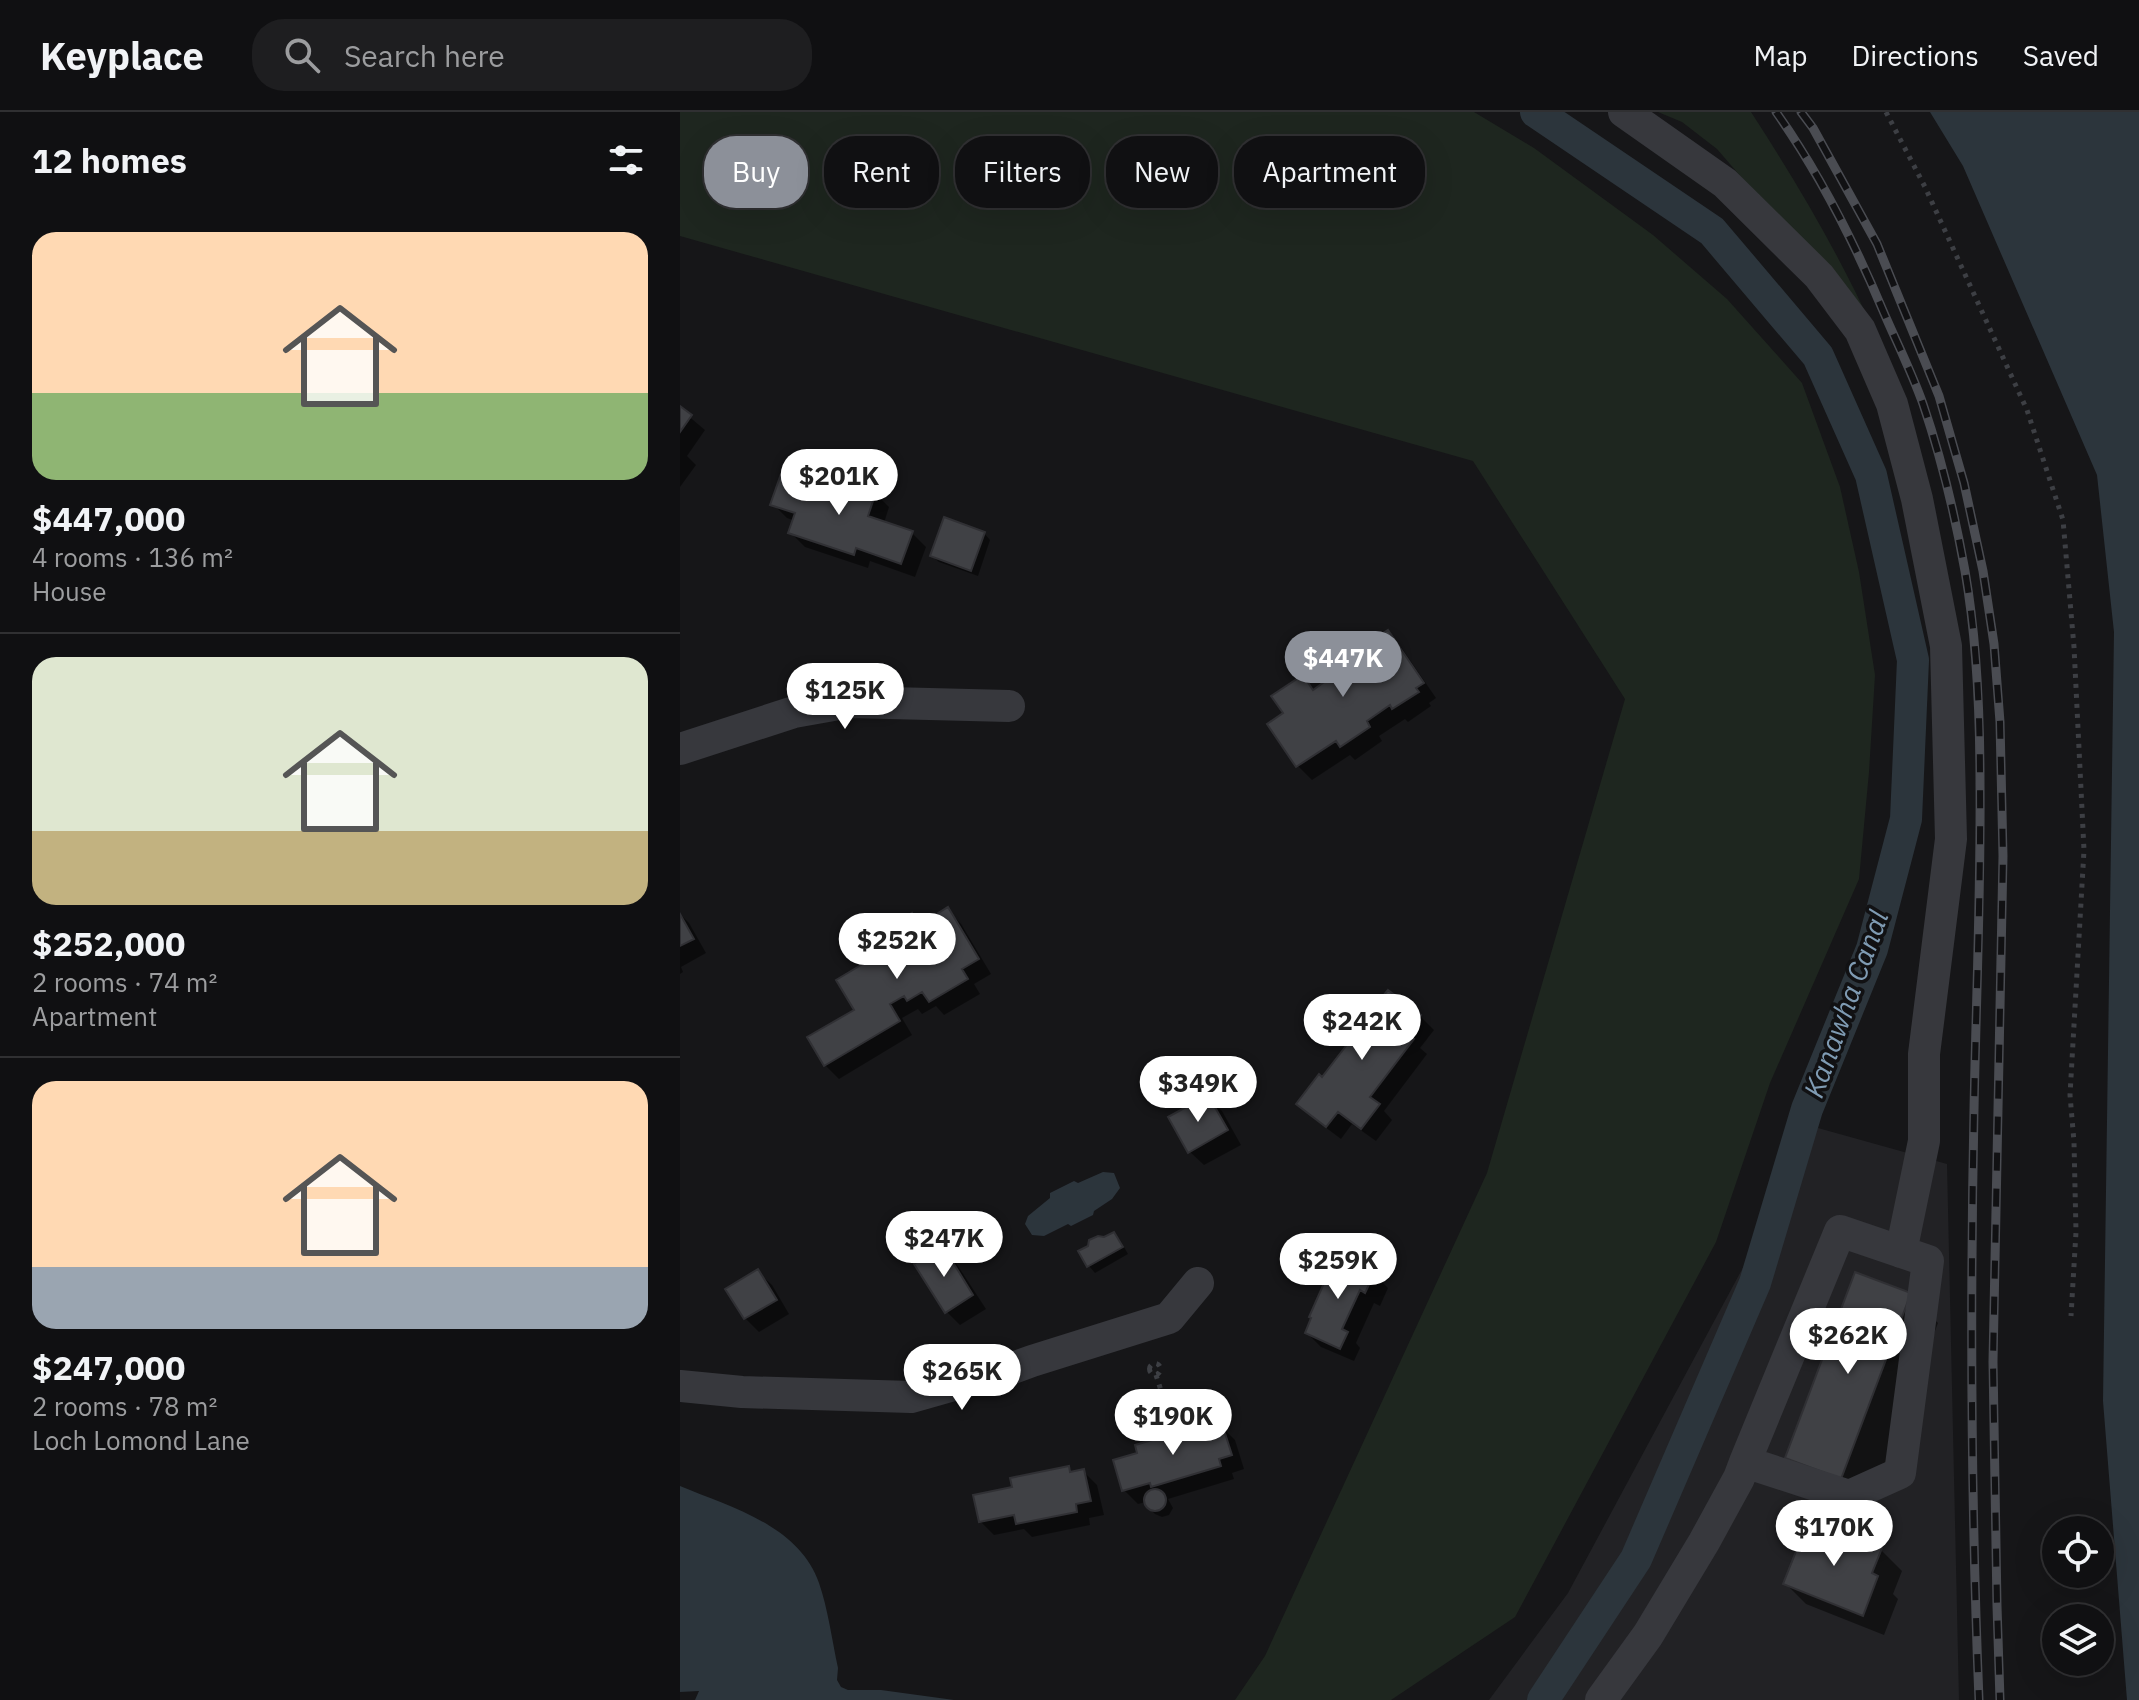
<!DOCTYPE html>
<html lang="en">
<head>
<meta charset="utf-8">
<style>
	body { margin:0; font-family:"IBM Plex Sans",sans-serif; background:#1e1e20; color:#f1f3f6; height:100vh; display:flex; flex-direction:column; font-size:30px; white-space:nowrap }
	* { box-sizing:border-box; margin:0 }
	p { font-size:26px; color:#9c9d9f }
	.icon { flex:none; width:44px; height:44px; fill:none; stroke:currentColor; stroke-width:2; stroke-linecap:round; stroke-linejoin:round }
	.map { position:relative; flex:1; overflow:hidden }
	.details { display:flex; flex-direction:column; background:#101012; width:680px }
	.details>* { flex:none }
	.hud { position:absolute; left:24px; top:24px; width:760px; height:72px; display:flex; gap:16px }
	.fabs { position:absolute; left:1362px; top:1404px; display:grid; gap:16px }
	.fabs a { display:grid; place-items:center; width:72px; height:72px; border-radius:50%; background:#101012; box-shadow:0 8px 32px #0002,0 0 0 2px #303032; font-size:40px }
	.price { position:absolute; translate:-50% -68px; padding:0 18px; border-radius:28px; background:#fff; color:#222; font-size:26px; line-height:52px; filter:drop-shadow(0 2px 4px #0008) }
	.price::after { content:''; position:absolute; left:50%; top:48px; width:24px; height:18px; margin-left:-12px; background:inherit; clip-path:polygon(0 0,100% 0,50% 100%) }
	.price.active { background:#8c9099; color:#fff }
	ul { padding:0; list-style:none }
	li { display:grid; align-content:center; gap:16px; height:424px; padding:0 32px }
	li+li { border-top:2px solid #303032 }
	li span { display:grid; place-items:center; height:248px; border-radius:24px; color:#555 }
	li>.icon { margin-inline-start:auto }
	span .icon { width:144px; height:144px; fill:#fffc; stroke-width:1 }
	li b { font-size:34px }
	h2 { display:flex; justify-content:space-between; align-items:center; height:96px; padding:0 32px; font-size:34px }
	.pill { padding:0 28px; border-radius:32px; background:#101012; box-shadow:0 8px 32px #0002,0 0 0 2px #303032; font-size:28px; line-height:72px }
	.pill.active { background:#8c9099; color:#fff }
	header { display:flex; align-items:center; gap:48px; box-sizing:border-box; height:112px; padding:0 40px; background:#101012; border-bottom:2px solid #303032 }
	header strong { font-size:38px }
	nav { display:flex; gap:44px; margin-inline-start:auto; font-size:28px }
	.search { width:560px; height:72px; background:#1e1e20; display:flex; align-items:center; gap:20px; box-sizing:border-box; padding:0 28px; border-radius:32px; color:#9c9d9f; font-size:30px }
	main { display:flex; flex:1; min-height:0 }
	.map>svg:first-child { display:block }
	.built { fill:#222225 }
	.green { fill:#1e261f }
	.water { fill:#2c353c }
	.shadow { fill:#0007 }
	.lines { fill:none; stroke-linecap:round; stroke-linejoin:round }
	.canal { stroke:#2c353c; stroke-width:32 }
	.building { fill:#404145; stroke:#303034; stroke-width:2 }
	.path { stroke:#3d3f44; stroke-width:5; stroke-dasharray:4 6; stroke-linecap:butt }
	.minor { stroke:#37383d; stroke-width:32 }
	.rail-casing { stroke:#4a4c52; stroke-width:9 }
	.rail { stroke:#111113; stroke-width:6; stroke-dasharray:18; stroke-linecap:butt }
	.labels { text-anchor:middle; stroke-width:7; stroke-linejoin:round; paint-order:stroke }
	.water-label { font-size:28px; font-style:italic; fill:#7f9bb3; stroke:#111113 }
</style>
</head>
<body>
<header>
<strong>Keyplace</strong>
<div class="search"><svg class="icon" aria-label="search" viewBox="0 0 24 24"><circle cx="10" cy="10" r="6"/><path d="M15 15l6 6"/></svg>Search here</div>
<nav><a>Map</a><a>Directions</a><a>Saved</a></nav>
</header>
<main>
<section class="details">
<h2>12 homes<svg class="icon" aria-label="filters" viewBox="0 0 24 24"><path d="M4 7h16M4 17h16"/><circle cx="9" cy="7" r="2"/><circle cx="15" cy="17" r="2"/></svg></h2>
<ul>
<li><span style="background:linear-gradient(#ffd9b3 65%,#8fb573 0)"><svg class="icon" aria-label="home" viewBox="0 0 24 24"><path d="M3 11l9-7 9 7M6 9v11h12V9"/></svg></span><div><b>$447,000</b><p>4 rooms · 136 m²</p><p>House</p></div></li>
<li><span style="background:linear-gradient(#dfe7d0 70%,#c2b280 0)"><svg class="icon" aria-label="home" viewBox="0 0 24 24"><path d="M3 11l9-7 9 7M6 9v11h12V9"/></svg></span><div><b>$252,000</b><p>2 rooms · 74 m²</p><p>Apartment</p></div></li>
<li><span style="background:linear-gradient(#ffd9b3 75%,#9aa5b1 0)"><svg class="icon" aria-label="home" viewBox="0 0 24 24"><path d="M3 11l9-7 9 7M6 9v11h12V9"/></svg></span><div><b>$247,000</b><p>2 rooms · 78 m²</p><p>Loch Lomond Lane</p></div></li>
</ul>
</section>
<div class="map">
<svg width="1459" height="1588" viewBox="0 0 1459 1588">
	<rect width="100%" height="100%" fill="#161618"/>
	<path class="built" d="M 1138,1016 L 1267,1052 L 1279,1588 L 809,1588 L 888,1481 Z"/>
	<path class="green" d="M 0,0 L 794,0 L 854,36 L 973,123 L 1047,187 L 1122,271 L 1160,375 L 1179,460 L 1195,563 L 1189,660 L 1179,767 L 1090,971 L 1036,1130 L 835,1505 L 711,1588 L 555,1588 L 585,1544 L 807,1061 L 945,587 L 793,349 L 0,124 Z
		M 978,0 L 1071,0 C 1117,71 1159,142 1194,219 L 1037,37 L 1002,10 Z"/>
	<path class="water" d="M 1250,0 L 1459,0 L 1459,1588 L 1447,1588 L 1423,1289 L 1434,520 L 1417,363 L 1283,54 Z
		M 423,1060 L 434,1061 L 440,1076 L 432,1087 L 414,1099 L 413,1103 L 391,1114 L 388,1112 L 364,1124 L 352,1123 L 345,1112 L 348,1104 L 370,1086 L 370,1081 L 394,1069 L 398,1071 Z
		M 0,1374 C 50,1395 119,1413 139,1471 C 148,1497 152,1528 158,1556 L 157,1568 L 161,1575 L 168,1578 L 201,1578 L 274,1588 L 15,1588 L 19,1579 L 0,1580 Z"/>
	<path class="shadow" d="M 0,297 L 25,318 L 7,344 L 16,353 L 0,375 Z
		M 131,374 L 195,381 L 209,395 L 204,411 L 232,421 L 246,435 L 235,465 L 190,449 L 188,456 L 125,435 L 111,421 L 115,409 L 107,406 L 93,392 Z
		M 304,421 L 310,428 L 298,464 L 259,450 L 252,444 Z
		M 707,521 L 721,535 L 756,586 L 749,591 L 751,594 L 728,610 L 725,607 L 699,624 L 702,629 L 675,648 L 670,643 L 632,668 L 618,654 L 590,613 L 606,602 L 622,565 L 635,578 L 654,566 L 672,545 Z
		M 268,798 L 281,812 L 311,862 L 294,872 L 300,882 L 264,903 L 256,894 L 242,902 L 238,897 L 222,906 L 232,923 L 159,967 L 145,953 L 176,899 L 204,842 L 226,823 L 232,804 L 241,813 Z
		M 0,802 L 9,811 L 26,841 L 1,855 L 3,860 L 0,862 Z
		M 695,898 L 740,904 L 754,918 L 740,936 L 747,942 L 704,999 L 712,1008 L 696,1029 L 672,1012 L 661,1027 L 633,1006 L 619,992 L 643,968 Z
		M 528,985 L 542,999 L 561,1033 L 524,1053 L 510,1040 Z
		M 433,1122 L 440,1128 L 448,1142 L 415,1161 L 409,1154 L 401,1140 Z
		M 262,1137 L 276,1151 L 306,1197 L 280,1213 L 266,1199 Z
		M 78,1160 L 92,1173 L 109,1202 L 79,1220 L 65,1206 Z
		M 694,1162 L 708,1176 L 700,1194 L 694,1191 L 676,1231 L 680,1236 L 674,1249 L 641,1235 L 627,1221 Z
		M 1230,1183 L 1258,1211 L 1189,1394 L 1135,1374 L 1107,1345 Z
		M 527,1314 L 531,1317 L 541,1314 L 555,1328 L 564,1357 L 552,1361 L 554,1367 L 488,1387 L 493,1396 L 489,1403 L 482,1405 L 475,1402 L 468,1395 L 466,1390 L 458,1392 L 444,1378 Z
		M 388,1356 L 393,1361 L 403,1359 L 417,1373 L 424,1403 L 409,1406 L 410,1413 L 352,1425 L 344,1417 L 314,1423 L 300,1409 L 334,1376 Z
		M 1201,1438 L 1222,1459 L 1213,1482 L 1218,1487 L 1204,1523 L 1126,1492 L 1105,1471 Z"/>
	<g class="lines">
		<path class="canal" d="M 856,0 L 1032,119 L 1138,244 L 1191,363 L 1233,548 L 1226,707 L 1192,837 L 1127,997 L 1075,1171 L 956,1447 L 863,1588"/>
	</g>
	<path class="building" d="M 0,294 L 12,303 L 0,320 Z
		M 134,358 L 196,380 L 188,404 L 233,419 L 221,452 L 176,436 L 174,443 L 108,421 L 115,401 L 90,393 L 101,362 L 130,371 Z
		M 264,405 L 305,420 L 291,459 L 250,444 Z
		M 708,518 L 744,571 L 736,576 L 739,580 L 712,597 L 710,593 L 687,609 L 690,615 L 660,635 L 656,629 L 616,655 L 587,612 L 603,601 L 591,584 L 623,563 L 633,578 L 651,565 L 647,559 L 650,550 L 661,542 L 671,543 Z
		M 268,795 L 299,847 L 282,857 L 288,867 L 249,890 L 242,880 L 227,889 L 224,884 L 210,892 L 220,909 L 144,954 L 127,925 L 174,898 L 156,868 L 201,841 L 198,837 L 223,822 L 217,810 L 232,801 L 239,813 Z
		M 0,802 L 14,827 L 0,834 Z
		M 708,878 L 741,903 L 727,922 L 734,927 L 690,985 L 700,992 L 681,1017 L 658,1000 L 646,1015 L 616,992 L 639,962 L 642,965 L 669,930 L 660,923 L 686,889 L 694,895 Z
		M 528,983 L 548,1018 L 508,1041 L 488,1005 Z
		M 434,1120 L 443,1135 L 407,1155 L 398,1139 L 408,1134 L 409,1128 L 418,1124 L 424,1125 Z
		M 263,1134 L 293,1183 L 265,1201 L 234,1152 Z
		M 656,1144 L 695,1160 L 685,1181 L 680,1178 L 662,1217 L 668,1220 L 660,1237 L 625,1221 L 631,1206 L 629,1205 Z
		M 78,1157 L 97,1188 L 64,1207 L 45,1177 Z
		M 1175,1160 L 1231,1181 L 1161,1367 L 1105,1346 Z
		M 528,1312 L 529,1316 L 542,1312 L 552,1343 L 539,1347 L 541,1354 L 471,1375 L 470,1371 L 442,1379 L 433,1348 L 457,1341 L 455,1333 Z
		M 389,1354 L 390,1360 L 404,1357 L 411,1389 L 396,1392 L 397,1400 L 336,1412 L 334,1403 L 299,1410 L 293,1383 L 332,1375 L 330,1366 Z
		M464 1388a11 11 0 1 1 22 0a11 11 0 1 1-22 0Z
		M 1129,1407 L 1202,1436 L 1192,1461 L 1198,1464 L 1183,1504 L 1103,1472 Z"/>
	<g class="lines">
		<path class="path" d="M 1206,0 L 1245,75 L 1347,298 L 1383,408 L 1394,535 L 1404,738 L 1390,983 L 1394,1030 L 1396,1120 L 1391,1204
			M469.5 1257a5.5 5.5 0 1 1 11 0a5.5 5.5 0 1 1-11 0Z
			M 476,1263 L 485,1291"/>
		<path class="minor" d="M 944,0 L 1045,71 L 1139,164 L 1180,218 L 1212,292 L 1237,387 L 1266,534 L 1271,727 L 1244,942 L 1244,1029 L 1221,1140
			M 0,637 L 114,600 L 170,590 L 329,594
			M 0,1274 L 62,1280 L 231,1285 L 333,1256 L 352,1249 L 489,1206 L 518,1171
			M 921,1588 L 968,1523 L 1024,1430 L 1059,1366 L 1065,1350 L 1160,1119 L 1248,1149 L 1220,1361 L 1169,1384 L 1065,1350"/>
		<defs>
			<path id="rail" d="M 1096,0 C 1140,62 1175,132 1204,201 C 1217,231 1232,261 1243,292 C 1261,345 1275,403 1285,459 C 1297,528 1300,600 1300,671 C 1301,780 1296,889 1294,998 C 1290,1195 1291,1392 1299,1588
				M 1121,0 L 1133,16 L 1197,132 L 1259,284 L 1284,371 L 1303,459 L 1314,532 L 1320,610 L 1323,744 L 1313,1250 L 1317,1494 L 1320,1588"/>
		</defs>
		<use href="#rail" class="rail-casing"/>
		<use href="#rail" class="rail"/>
	</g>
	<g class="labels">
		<g class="water-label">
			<text transform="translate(1166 892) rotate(-70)" y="10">Kanawha Canal</text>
		</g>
	</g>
</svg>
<div class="fabs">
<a><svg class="icon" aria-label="locate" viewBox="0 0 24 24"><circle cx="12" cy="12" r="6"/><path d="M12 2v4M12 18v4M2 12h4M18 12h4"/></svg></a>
<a><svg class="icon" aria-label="layers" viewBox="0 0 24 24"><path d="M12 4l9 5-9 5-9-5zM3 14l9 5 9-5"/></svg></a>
</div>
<b class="price" style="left:159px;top:405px">$201K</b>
<b class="price active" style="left:663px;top:587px">$447K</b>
<b class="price" style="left:165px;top:619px">$125K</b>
<b class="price" style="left:217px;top:869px">$252K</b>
<b class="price" style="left:682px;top:950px">$242K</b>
<b class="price" style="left:518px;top:1012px">$349K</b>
<b class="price" style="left:264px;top:1167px">$247K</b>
<b class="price" style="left:658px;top:1189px">$259K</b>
<b class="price" style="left:1168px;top:1264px">$262K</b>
<b class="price" style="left:282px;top:1300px">$265K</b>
<b class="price" style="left:493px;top:1345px">$190K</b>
<b class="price" style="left:1154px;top:1456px">$170K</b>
<div class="hud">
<a class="pill active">Buy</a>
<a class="pill">Rent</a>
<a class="pill">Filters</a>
<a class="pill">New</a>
<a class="pill">Apartment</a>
</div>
</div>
</main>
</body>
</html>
